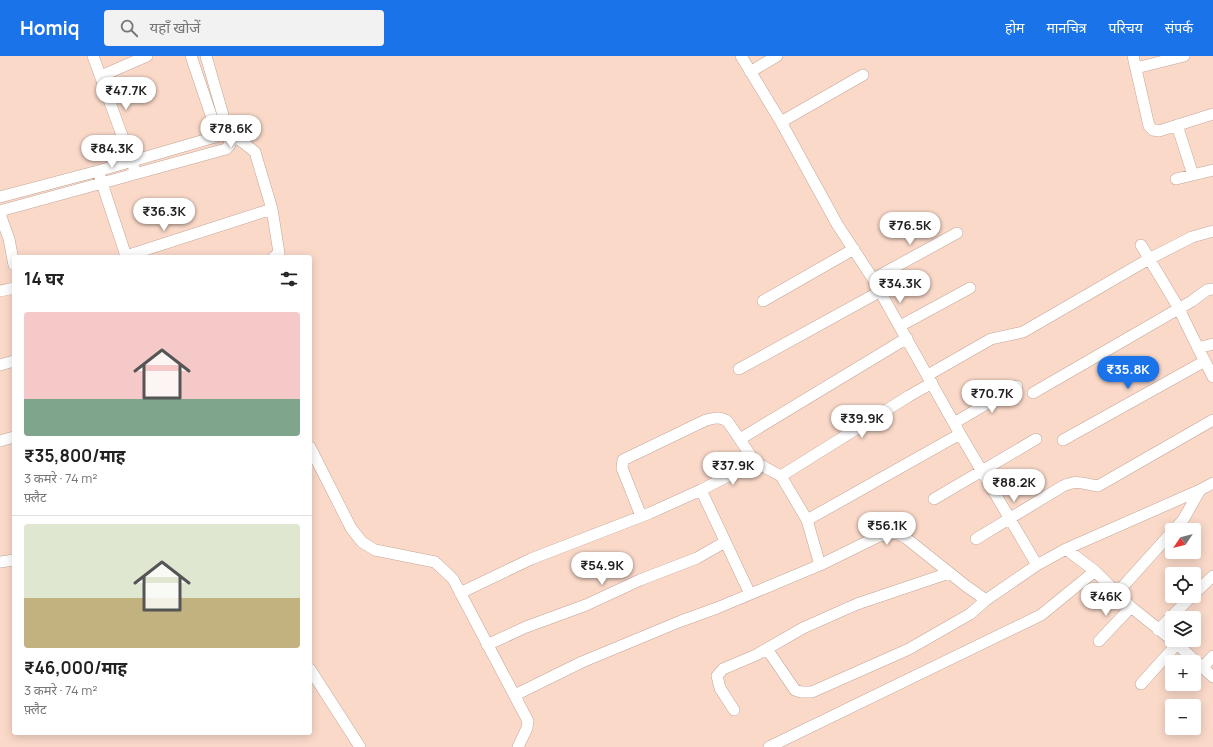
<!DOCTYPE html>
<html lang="hi">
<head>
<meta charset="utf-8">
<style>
	body { margin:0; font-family:Manrope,"Noto Sans Devanagari",sans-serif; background:#f2f2f2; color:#222; height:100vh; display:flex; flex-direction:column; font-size:15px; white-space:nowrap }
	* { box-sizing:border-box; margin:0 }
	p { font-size:13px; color:#767676 }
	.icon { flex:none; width:22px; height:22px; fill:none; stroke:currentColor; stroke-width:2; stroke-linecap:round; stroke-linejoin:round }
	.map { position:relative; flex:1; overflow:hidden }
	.sheet { position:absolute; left:12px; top:199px; width:300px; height:480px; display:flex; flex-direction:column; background:#fff; border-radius:4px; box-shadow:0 2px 10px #0003 }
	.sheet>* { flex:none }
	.needle { width:26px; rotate:235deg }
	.tools { position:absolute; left:1165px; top:467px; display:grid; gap:8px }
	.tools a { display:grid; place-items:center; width:36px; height:36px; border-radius:4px; background:#fff; box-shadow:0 2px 10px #0003; font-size:20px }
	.price { position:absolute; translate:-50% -34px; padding:0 9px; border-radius:14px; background:#fff; color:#222; font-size:13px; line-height:26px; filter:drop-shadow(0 1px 2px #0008) }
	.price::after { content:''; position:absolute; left:50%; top:24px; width:12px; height:9px; margin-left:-6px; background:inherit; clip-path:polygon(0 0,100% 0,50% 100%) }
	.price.on { background:#1a73e8; color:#fff }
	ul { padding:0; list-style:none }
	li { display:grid; align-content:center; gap:8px; height:212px; padding:0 12px }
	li+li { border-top:1px solid #e0e0e0 }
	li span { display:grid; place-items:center; height:124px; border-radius:4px; color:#555 }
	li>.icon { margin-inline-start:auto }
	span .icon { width:72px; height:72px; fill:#fffc; stroke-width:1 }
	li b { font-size:17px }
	h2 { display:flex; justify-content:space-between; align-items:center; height:48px; padding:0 12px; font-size:17px }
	header { display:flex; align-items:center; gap:24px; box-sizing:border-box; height:56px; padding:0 20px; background:#1a73e8; color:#fff }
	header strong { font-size:19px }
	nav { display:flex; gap:22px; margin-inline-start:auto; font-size:14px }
	.search { width:280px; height:36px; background:#f2f2f2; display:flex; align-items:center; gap:10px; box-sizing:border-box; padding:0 14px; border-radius:4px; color:#767676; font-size:15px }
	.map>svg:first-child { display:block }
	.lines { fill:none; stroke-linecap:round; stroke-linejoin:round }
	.street-casing { stroke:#c4a596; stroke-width:12 }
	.street { stroke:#fff; stroke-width:11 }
</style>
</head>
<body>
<header>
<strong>Homiq</strong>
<div class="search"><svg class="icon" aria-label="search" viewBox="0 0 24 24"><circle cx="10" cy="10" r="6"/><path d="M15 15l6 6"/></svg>यहाँ खोजें</div>
<nav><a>होम</a><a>मानचित्र</a><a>परिचय</a><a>संपर्क</a></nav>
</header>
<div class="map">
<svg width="1213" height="691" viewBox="0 0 1213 691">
	<rect width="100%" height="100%" fill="#fad9c9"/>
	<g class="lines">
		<defs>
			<path id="street" d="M 93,0 L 134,112
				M 741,0 L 781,66 L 837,168 L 873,223 L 960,378 L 1037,509
				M 1133,0 L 1149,70 L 1153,74 L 1159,75 L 1213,58
				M 1136,12 L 1184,0
				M 750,16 L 777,0
				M 101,20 L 147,0
				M 781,66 L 863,19
				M 1177,69 L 1193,119
				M 224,78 L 240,84 L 255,96 L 272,153 L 279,197 L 274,201
				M 100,121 L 126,200 L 272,153
				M 1176,123 L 1213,114
				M 0,141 L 98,115 L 215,81 L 217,78 L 215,71 L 191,0
				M 0,155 L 226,93 L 230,89 L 229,80 L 206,0
				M 0,158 L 9,183 L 14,209
				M 1141,189 L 1178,251 L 1198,292
				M 873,223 L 957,177
				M 0,235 L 14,232
				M 763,245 L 854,193
				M 900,270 L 970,232
				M 1213,288 L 1198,292 L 1213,321
				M 0,309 L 14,305
				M 739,313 L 879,236
				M 928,319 L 991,283 L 1023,276 L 1149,203 L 1192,181 L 1213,175
				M 1033,337 L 1192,245 L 1207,234 L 1213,233
				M 954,367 L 1017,330
				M 740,383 L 907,282
				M 1063,384 L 1205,305
				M 0,385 L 14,381
				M 310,391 L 351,472 L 362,486 L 375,494 L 435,506 L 453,523 L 528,665 L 527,672 L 518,691
				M 781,420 L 909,340 L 932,327
				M 701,434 L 755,406
				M 934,443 L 1036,383
				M 641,460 L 622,412 L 623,404 L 706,364 C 715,362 721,360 728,366 L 755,406 L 781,420 L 807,464 L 820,509
				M 807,464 L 960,378
				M 1174,474 L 1183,464 L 1200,434
				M 976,483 L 1063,430 C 1079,423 1082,428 1098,430 L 1213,364
				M 1066,493 L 1200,434 L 1213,427
				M 0,506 L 14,504
				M 460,537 L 531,503 L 650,457 L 701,434 L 750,538
				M 1117,537 L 1172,476
				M 1194,538 L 1213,520
				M 1158,574 L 1192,540
				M 1099,585 L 1131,551
				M 487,589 L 526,571 L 586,549 L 640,524 L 697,502 L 725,486
				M 767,593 L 795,634 L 801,636 L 812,636 L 909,593 L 970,558 L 986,544
				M 1203,611 L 1213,600
				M 310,613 L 360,691
				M 1141,628 L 1177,588
				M 515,639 L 582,606 L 681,565 L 717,552 L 820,509 L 877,481 L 888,478 L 898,478 L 906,482 L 966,530 L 986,544 L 1037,509 L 1066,493 L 1095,515 L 1131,551 L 1177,588 L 1213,621
				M 734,654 L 720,632 L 717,620 L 723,613 L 756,599 L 803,572 L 857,548 L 949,517
				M 769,691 L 1041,559 L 1095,515"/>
		</defs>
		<use href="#street" class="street-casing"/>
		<use href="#street" class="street"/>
	</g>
</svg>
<div class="tools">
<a><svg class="needle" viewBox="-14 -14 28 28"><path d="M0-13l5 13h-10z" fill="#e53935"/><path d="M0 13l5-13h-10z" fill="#767676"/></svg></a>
<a><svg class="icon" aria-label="locate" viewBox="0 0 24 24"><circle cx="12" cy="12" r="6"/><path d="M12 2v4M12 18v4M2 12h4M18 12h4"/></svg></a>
<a><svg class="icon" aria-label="layers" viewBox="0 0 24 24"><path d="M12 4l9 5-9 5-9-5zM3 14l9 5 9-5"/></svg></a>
<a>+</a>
<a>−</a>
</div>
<b class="price" style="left:126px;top:55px">₹47.7K</b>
<b class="price" style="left:231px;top:93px">₹78.6K</b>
<b class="price" style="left:112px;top:113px">₹84.3K</b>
<b class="price" style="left:164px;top:176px">₹36.3K</b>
<b class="price" style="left:910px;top:190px">₹76.5K</b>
<b class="price" style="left:900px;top:248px">₹34.3K</b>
<b class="price on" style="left:1128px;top:334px">₹35.8K</b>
<b class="price" style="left:992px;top:358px">₹70.7K</b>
<b class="price" style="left:862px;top:383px">₹39.9K</b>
<b class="price" style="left:733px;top:430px">₹37.9K</b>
<b class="price" style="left:1014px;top:447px">₹88.2K</b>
<b class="price" style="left:887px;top:490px">₹56.1K</b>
<b class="price" style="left:602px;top:530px">₹54.9K</b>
<b class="price" style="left:1106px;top:561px">₹46K</b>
<section class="sheet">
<h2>14 घर<svg class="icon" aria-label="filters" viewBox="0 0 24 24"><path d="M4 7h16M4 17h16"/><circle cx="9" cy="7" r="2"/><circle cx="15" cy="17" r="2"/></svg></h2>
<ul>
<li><span style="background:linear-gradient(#f6c9c9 70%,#7fa58c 0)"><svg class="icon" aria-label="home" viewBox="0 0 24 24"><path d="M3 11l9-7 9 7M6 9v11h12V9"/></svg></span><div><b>₹35,800/माह</b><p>3 कमरे · 74 m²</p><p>फ़्लैट</p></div></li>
<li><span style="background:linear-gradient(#dfe7d0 60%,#c2b280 0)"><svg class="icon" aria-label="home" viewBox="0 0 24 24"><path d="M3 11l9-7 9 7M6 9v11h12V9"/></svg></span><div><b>₹46,000/माह</b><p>3 कमरे · 74 m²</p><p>फ़्लैट</p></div></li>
</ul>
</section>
</div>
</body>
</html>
